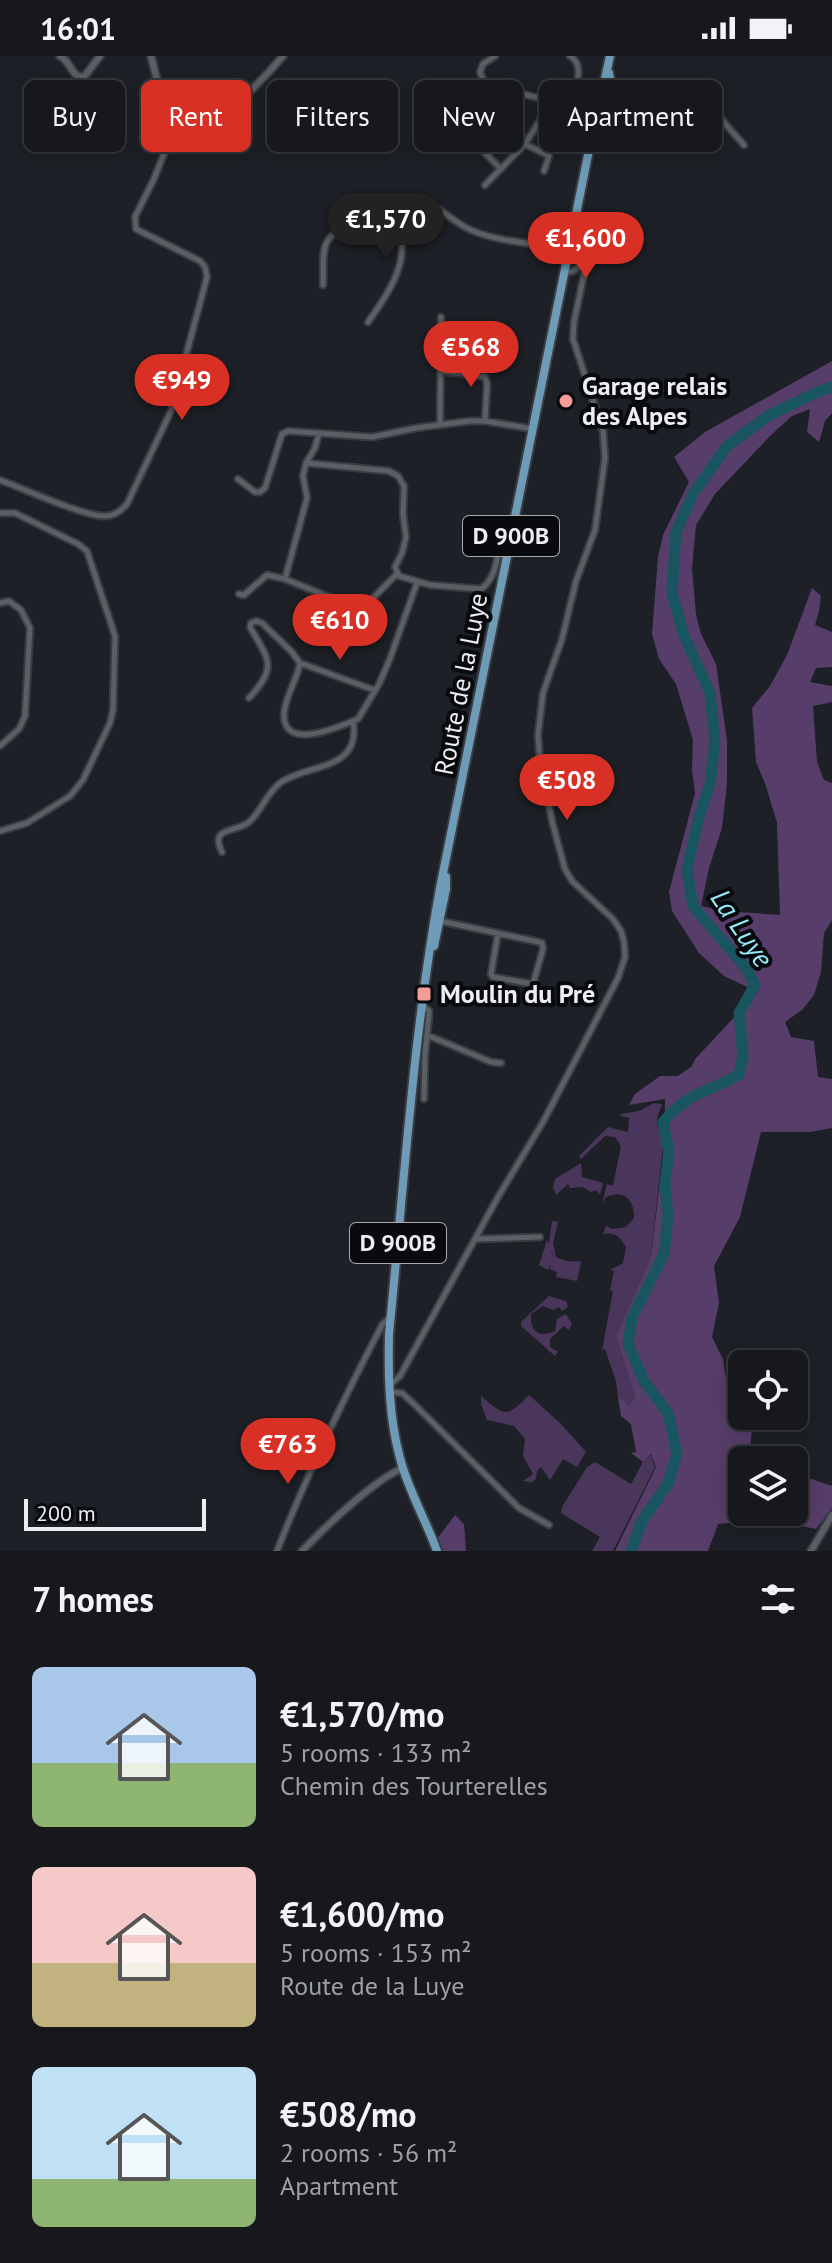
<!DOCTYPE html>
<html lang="en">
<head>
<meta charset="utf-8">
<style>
	body { margin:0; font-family:"PT Sans",sans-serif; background:#232529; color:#f1f3f6; height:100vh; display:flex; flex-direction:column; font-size:30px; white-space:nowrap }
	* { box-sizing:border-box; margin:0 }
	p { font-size:26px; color:#9ea0a3 }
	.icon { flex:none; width:44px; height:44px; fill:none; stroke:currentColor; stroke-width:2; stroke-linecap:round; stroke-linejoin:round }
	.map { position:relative; height:1495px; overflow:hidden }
	.side { display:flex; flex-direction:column; background:#16181c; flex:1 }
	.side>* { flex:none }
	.top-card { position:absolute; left:24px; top:24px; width:784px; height:72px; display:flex; gap:16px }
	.buttons { position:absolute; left:728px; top:1294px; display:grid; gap:16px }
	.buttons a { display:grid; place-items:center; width:80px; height:80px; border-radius:12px; background:#16181c; box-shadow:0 4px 20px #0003,0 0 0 2px #35373b; font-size:40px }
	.scale { position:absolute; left:24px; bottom:20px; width:182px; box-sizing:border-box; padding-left:8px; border:4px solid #eceef2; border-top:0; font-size:22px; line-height:28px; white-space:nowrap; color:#eceef2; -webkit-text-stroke:6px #080a0d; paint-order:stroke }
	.price { position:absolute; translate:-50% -68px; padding:0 18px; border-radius:28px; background:#d93025; color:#fff; font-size:26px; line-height:52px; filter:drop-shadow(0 2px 4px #0008) }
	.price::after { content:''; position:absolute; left:50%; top:48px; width:24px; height:18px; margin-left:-12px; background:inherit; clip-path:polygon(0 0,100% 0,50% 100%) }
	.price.on { background:#222; color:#fff }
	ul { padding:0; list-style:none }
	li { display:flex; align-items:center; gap:24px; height:200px; padding:0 32px }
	li span { display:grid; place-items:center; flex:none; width:224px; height:160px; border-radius:12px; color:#555 }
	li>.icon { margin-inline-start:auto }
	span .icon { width:96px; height:96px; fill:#fffc; stroke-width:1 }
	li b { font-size:34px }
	h2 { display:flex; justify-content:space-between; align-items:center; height:96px; padding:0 32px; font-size:34px }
	.pill { padding:0 28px; border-radius:12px; background:#16181c; box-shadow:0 4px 20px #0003,0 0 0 2px #35373b; font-size:28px; line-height:72px }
	.pill.on { background:#d93025; color:#fff }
	.status { display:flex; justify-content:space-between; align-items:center; height:56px; padding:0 40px; background:#16181c; direction:ltr }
	.status svg { height:22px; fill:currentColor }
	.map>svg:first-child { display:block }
	.green { fill:#4b365b }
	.forest { fill:#573e6a }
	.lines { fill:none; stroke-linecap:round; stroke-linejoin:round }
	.river { stroke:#18555e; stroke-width:11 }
	.minor-casing { stroke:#393c41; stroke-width:9 }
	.tertiary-casing { stroke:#393c41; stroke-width:10 }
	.primary-casing { stroke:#393c41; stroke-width:12 }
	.minor { stroke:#5a5f66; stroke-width:5 }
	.tertiary { stroke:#5a5f66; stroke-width:6 }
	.primary { stroke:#6e9cb8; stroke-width:8 }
	.poi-dot { fill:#f59c96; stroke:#080a0d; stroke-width:3 }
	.labels { text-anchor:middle; stroke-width:8; stroke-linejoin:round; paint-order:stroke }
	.shield { fill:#080a0d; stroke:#a8aaad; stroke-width:2 }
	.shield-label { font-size:24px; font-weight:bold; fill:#eceef2 }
	.poi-label { font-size:26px; font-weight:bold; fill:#eceef2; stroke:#080a0d; text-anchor:start }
	.street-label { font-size:26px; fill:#eceef2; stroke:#080a0d }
	.water-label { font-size:28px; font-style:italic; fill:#96ecfb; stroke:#080a0d }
</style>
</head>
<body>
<div class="status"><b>16:01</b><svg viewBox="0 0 49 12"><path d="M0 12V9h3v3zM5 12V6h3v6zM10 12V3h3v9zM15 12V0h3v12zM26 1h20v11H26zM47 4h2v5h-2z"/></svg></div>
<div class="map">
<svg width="832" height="1495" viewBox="0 0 832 1495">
	<rect width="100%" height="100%" fill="#1d2026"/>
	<path class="green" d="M 654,1047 L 662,1048 C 657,1063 653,1067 664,1080 L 651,1201 L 616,1280 L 635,1342 L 627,1352 L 624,1344 L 618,1342 L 616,1325 L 605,1293 L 602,1294 L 613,1235 L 610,1234 L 614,1215 L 610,1214 L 623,1207 L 626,1191 C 620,1181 615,1176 603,1178 L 606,1170 L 612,1173 L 626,1171 L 634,1162 C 635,1143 622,1132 605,1142 L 602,1148 L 607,1128 L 613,1130 L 621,1090 L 615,1081 L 605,1080 L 581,1103 L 579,1100 L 608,1071 L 628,1076 L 629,1062 L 620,1060 L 621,1058 L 639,1055 Z
		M 581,1107 L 582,1121 L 603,1127 L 600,1139 L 596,1134 L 591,1136 L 583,1131 L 570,1132 L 568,1128 L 556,1139 L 553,1131 L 555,1123 Z
		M 552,1165 L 558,1166 L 553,1187 L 556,1200 L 551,1196 L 551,1197 C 560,1204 568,1207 581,1205 L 577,1225 L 556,1221 L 557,1216 L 550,1213 L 551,1208 L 548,1214 L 539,1209 L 547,1184 L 549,1187 Z
		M 549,1240 L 566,1245 L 568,1251 L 562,1255 L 559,1251 L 553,1254 L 543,1250 L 531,1258 C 529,1274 539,1283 555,1275 L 557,1263 L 566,1258 L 572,1268 L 569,1274 L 564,1270 L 550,1283 L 550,1291 L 558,1296 L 555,1300 L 521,1270 L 521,1266 Z
		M 529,1339 L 562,1369 L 586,1396 L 577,1411 L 563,1403 L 550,1424 L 541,1411 L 537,1415 L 536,1423 L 532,1426 L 523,1425 L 533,1418 L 523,1400 L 525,1383 L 514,1370 L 487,1364 L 481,1348 L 481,1340 C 506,1361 506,1362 529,1339 Z
		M 651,1399 L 655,1411 L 613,1495 L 592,1495 L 600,1481 L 561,1457 L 562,1451 L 587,1411 L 595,1406 L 631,1428 L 643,1406 Z"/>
	<path class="forest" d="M 832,305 L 832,357 L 825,365 L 819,386 L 807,376 L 810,353 L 792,360 L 771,379 L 715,438 L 696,469 L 692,512 L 696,559 L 701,578 L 716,608 L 727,684 L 727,727 L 722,772 L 709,812 L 701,850 L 724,855 L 780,859 L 777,767 L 766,730 L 756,706 L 752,652 L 770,630 L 787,599 L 812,532 L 821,540 L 819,555 L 815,569 L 832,576 L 832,611 L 816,612 L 810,626 L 832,630 L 832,646 L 813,650 L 817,706 L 824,724 L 832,727 L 832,864 L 824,877 L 821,916 L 814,939 L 802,954 L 785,966 L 791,981 L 814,985 L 818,1021 L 832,1023 L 832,1072 L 810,1076 L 761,1076 L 740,1161 L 714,1210 L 719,1247 L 712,1281 L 723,1303 L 732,1363 L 752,1374 L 749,1404 L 742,1404 L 742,1456 L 794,1456 L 794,1417 L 832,1430 L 832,1452 L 816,1473 L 768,1463 L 718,1468 L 708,1495 L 615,1495 L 656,1411 L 651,1398 L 643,1406 L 631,1397 L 636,1396 L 631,1368 L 621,1360 L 618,1342 L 624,1344 L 628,1351 L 635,1342 L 616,1280 L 651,1201 L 664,1092 L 665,1043 L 629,1049 L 635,1038 L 660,1020 L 678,1020 L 691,1011 L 696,1002 L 758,936 L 724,920 L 699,897 L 672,855 L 669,836 L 695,737 L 692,714 L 693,684 L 676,628 L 659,603 L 652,578 L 658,501 L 663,479 L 689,426 L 674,401 L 705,376 Z
		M 455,1459 L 464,1468 L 466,1495 L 443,1495 L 437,1483 Z"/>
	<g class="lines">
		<path class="river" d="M 631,1495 L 642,1465 L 668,1428 L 677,1398 L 668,1357 L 644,1325 L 628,1288 L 632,1262 L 664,1198 L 668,1160 L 665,1127 L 669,1096 L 663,1066 C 688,1037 707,1036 739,1019 L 743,1000 L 739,957 L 755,929 L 746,912 L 693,850 L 687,814 L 699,761 L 710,728 L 715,684 L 710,637 L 684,580 L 672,537 L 676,476 L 693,438 L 727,390 L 768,360 L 817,336 L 832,331"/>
		<defs>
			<path id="minor" d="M 495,0 L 483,8 L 480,16 L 484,26 L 488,29 C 510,35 576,53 595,49
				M 570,0 C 586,10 575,32 571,48
				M 618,43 L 645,41 L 721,63 L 744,89
				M 440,52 L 501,113
				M 525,88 L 549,100 L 544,115
				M 485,129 L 525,88 L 553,44
				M 565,216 C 578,217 580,208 584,198
				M 323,229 C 324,217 321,197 327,186 C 334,173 348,175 359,170 C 378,161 388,139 412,142 C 435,144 450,165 471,174 C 497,186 540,188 568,193
				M 368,266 C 380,249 393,231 399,211 C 406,190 399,164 397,143
				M 441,315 L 485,321 L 487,328 L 485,365
				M 440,369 L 441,261
				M 306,407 L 315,392 L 319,377
				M 238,423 L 255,436 L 260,436 L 265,432 L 282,378 L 288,375 L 372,381 L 416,372 L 469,365 L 485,365 L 533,373
				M 0,424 C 22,432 85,461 105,460 C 114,460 121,455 127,448 L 171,355 L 207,221 L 205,211 L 200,205 L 136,173 L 135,161 L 153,125 L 175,71
				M 0,457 L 15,457 L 78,488 L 87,495 L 115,580 L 113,654 L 110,667 L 83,724 L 70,740 L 27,767 L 0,775
				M 397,518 L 361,554 L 285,523 L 307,442 L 303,420 L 306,407 L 389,415 L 398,420 L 404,430 L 403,458 L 406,481 L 402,497 L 395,511 L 399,520 L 430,529 L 481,533 C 490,527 495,514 497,504 C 499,491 489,481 510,482
				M 239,538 L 244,539 L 267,519 L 285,523
				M 0,547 L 9,545 L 21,554 L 30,572 L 25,660 L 19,673 L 0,690
				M 300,607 L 374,634
				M 249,642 C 278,611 269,604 250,571 L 251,567 L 256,565 L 262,567 L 292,596 L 300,607 C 297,624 286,639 284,657 C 282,697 341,670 358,663 L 379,628 L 389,605 L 417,527
				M 222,796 C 209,770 236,777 249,766 C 261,756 266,738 280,727 C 307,707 362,716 353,665
				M 439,865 L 445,866 L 539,886 L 542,887 L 543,893 L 533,928 L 493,921 L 491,918 L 498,877
				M 423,950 L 429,955 L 429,959 L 425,998 L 424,1043
				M 427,979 L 491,1006 L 501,1007
				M 475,1183 L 540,1181
				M 389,1330 L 400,1320 L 498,1141 L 543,1066 L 618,922 L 625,901 L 624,886 L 621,875 L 613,863 L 572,825 L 565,813 L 553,769 L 540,707 L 538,679 L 543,637 L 562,583 L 576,525 L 595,474 L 605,402 L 603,375 L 573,283 L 574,266 L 586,209 L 582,167 L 576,160
				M 391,1336 L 402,1337 L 416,1350 L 519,1452 L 549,1469
				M 277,1495 C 307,1418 344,1342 382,1269 L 390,1261"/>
			<path id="tertiary" d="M 60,0 C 72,6 70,21 84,21 L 100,0
				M 151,0 L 160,36 L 175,71 C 189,69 205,66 218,60 C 239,49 267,19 283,0
				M 302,1495 C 325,1471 374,1424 403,1412
				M 811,1495 L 832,1459"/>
			<path id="primary" d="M 595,76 C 601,67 619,50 618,43 C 617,40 615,39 614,37 C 611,31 610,23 609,17
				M 434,890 L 446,833 L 446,821
				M 437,1495 C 426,1464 408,1434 400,1402 C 389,1362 388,1319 389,1278 C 404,1129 413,979 440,832 L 590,89 L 596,54 L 595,47 L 602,36 L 610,0"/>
		</defs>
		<use href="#minor" class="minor-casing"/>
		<use href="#tertiary" class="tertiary-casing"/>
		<use href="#primary" class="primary-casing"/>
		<use href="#minor" class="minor"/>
		<use href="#tertiary" class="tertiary"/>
		<use href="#primary" class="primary"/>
	</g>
	<g class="poi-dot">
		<circle cx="566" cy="345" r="8"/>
		<rect x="416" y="930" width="16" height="16" rx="4"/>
	</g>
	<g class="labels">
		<g class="shield">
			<rect x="463" y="460" width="96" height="40" rx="6"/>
			<rect x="350" y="1167" width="96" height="40" rx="6"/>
		</g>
		<g class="shield-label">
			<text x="511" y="488">D 900B</text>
			<text x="398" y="1195">D 900B</text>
		</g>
		<g class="poi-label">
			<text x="582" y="339">Garage relais<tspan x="582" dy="30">des Alpes</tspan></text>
			<text x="440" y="947">Moulin du Pré</text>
		</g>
		<g class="street-label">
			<text transform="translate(461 628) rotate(-79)" y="9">Route de la Luye</text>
		</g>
		<g class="water-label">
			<text transform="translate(742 872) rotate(56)" y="10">La Luye</text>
		</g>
	</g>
</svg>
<div class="buttons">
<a><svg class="icon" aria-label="locate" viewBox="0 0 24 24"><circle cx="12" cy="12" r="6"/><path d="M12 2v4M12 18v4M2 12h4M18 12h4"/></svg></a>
<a><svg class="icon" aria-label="layers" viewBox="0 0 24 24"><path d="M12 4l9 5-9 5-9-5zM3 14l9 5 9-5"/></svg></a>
</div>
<div class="scale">200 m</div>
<b class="price on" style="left:386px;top:205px">€1,570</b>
<b class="price" style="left:586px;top:224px">€1,600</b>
<b class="price" style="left:471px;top:333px">€568</b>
<b class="price" style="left:182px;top:366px">€949</b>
<b class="price" style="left:340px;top:606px">€610</b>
<b class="price" style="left:567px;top:766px">€508</b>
<b class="price" style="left:288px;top:1430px">€763</b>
<div class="top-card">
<a class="pill">Buy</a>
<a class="pill on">Rent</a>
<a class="pill">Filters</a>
<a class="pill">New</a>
<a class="pill">Apartment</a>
</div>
</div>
<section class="side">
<h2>7 homes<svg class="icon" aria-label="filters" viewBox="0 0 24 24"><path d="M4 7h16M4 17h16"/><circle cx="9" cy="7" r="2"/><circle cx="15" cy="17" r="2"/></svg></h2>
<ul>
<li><span style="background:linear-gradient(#a9c7e8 60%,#8fb573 0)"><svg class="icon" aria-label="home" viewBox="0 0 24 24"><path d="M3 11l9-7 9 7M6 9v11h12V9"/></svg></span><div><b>€1,570/mo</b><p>5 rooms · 133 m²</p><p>Chemin des Tourterelles</p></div></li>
<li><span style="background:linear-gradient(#f6c9c9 60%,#c2b280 0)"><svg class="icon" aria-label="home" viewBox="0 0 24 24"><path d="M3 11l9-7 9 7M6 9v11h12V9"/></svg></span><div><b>€1,600/mo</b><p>5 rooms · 153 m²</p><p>Route de la Luye</p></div></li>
<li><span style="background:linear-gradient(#bfe0f5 70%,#8fb573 0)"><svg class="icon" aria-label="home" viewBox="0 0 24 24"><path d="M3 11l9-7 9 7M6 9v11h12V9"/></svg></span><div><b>€508/mo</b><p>2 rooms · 56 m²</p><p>Apartment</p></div></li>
</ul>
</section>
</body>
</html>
